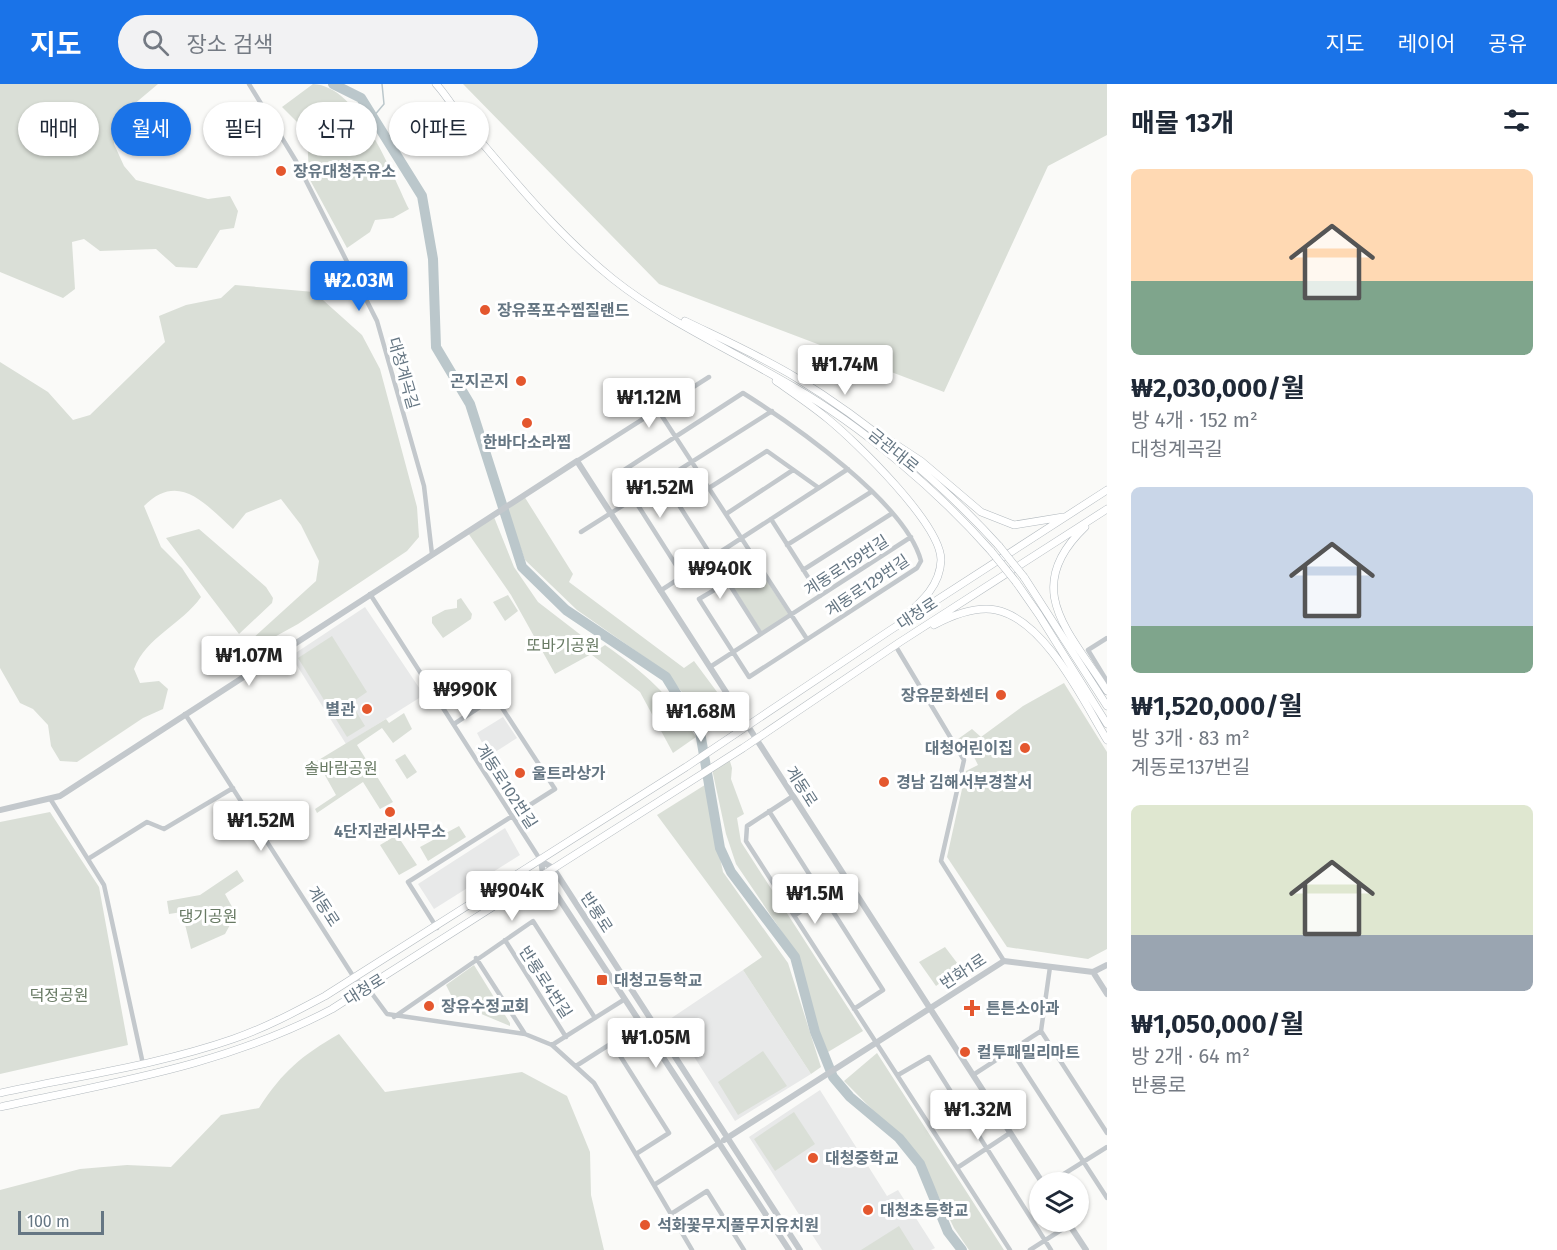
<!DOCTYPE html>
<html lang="ko">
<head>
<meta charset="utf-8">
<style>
	body { margin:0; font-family:"Fira Sans","Noto Sans KR",sans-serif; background:#f2f2f3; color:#1f2937; height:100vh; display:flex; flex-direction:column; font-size:22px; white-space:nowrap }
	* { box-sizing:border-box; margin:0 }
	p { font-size:20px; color:#747a83 }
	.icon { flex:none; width:33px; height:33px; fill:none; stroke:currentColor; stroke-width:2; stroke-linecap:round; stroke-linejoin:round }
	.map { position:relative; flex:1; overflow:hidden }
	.panel { display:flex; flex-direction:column; background:#fff; width:450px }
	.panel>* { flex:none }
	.top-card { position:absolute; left:18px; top:18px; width:570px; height:54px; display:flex; gap:12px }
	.controls { position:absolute; left:1029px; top:1088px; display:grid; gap:12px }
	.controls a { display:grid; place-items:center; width:60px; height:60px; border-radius:50%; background:#fff; box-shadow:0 2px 4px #0004; font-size:30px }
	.scale { position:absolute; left:18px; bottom:15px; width:86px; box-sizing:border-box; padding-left:6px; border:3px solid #657683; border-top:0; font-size:16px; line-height:21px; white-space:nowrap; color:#657683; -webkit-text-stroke:4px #fff; paint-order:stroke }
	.price { position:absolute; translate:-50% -51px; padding:0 14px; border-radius:6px; background:#fff; color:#222; font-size:20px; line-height:39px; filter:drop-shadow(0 2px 3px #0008) }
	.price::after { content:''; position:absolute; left:50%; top:36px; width:18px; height:14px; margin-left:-9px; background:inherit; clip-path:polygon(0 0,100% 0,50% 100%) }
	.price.selected { background:#1a73e8; color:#fff }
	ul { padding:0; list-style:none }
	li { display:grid; align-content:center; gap:12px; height:318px; padding:0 24px }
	li span { display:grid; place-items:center; height:186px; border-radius:9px; color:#555 }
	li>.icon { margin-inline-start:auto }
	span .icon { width:108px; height:108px; fill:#fffc; stroke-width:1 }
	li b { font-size:26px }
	h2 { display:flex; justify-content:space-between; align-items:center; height:72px; padding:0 24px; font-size:26px }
	.tag { padding:0 21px; border-radius:27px; background:#fff; box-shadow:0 2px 4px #0004; font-size:21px; line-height:54px }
	.tag.selected { background:#1a73e8; color:#fff }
	header { display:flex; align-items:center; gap:36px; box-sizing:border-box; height:84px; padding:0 30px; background:#1a73e8; color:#fff }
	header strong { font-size:28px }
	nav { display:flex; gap:33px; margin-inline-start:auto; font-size:21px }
	.search { width:420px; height:54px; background:#f2f2f3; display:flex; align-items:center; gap:15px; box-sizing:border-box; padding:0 21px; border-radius:33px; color:#747a83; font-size:22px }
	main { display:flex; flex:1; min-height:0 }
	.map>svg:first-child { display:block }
	.built { fill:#e8e9e9 }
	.green { fill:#dadfd7 }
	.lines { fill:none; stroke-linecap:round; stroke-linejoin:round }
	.stream { stroke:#bbc7cb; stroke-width:1.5 }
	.river { stroke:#bbc7cb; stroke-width:10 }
	.secondary-casing { stroke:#b3babf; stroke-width:8 }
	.minor { stroke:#c3c8cc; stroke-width:4.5 }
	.tertiary { stroke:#c3c8cc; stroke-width:6 }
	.secondary { stroke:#fff; stroke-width:7 }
	.secondary-bridge-casing { stroke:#b3babf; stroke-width:8; stroke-linecap:butt }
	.secondary-bridge { stroke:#fff; stroke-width:7 }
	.poi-dot { fill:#e4572e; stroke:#fff; stroke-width:2 }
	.labels { text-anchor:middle; stroke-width:6; stroke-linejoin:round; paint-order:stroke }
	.poi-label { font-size:16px; font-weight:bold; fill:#657683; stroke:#fff; text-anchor:start }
	.street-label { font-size:16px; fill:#657683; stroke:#fff }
	.park-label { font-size:16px; fill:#687a64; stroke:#fff }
</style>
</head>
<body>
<header>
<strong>지도</strong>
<div class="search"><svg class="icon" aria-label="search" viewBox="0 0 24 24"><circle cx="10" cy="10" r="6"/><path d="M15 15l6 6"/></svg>장소 검색</div>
<nav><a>지도</a><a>레이어</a><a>공유</a></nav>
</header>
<main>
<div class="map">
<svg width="1107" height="1166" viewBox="0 0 1107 1166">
	<rect width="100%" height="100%" fill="#fafaf8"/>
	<path class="built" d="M 365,523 L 424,611 L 346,660 L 291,572 Z
		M 503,633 L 517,654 L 489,672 L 477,649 Z
		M 505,744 L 520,771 L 434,825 L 418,800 Z
		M 743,886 L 811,990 L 735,1037 L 670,935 Z
		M 820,1006 L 887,1112 L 898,1106 L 935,1164 L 931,1166 L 822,1166 L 749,1053 Z"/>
	<path class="green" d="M 0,0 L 158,0 L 120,32 L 114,60 L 124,82 L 136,96 L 208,115 L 230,112 L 238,127 L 234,144 L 220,146 L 197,184 L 176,183 L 156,165 L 100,167 L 84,155 L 72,158 L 75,205 L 63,214 L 0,188 Z
		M 313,0 C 359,2 391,88 409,125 L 393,134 L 375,136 L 370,148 L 347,164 L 309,94 L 307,48 L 282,23 Z
		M 463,0 L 1107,0 L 1107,51 L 1048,82 L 944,308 L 659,200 Z
		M 235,201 L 314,208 L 362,251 L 380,285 L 417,423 L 419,453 L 407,467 L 298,540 L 260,561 L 252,555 L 316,497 L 319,477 L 301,441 L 281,415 L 246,429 L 233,445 C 205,420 179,387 144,422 L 161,463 L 182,484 L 201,513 C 182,540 146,553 134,585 L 140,599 L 159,597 L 168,605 L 163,625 L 143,634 L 77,678 L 60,677 L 51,662 L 48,641 L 33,625 L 20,619 L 0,584 L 0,278 L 48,308 L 73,336 L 90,331 L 165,258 L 159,232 L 186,221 L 221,214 Z
		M 524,412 L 573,490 L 569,498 L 684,584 L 694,577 L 729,624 L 723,637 L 706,647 L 696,626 L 666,588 L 577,526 L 525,476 L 507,426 Z
		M 494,433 L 514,483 L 538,518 L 599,565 L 605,561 C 646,590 669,610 696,653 L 673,669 L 640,608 L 592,571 L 595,568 L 555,590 L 511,511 L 468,449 Z
		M 199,445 L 266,503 L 273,514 L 272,519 L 239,550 L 166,454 Z
		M 759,485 L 789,531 L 762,548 L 733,503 Z
		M 508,511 L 518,527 L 505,537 L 493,518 Z
		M 461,514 L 472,530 L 471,535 L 443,554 L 432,539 L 432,533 L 445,526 L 457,524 L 457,516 Z
		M 332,552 L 367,608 L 351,619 L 365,642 L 347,653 L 298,574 Z
		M 1064,599 L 1107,668 L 1107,865 L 1088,875 L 1007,863 L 947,773 L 966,687 L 978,681 L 971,667 L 965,668 L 958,655 L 972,645 L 981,653 L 1023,622 Z
		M 404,629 L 412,645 L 393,659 L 382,644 L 357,661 L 393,718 L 380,725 L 363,698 L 317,729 L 315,725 L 336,711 L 317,677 L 386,635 L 389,639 Z
		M 405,670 L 417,688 L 407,695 L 395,676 Z
		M 729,674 L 732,684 L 731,695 L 744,730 L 737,734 L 741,758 L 863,947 L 828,968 L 818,945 L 799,873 L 736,780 L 726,750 L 712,685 Z
		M 708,699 L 712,734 L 723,788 L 788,879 L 821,983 L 811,990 L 743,886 L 762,873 L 657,731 Z
		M 50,728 L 99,803 L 128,961 L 0,990 L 0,738 Z
		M 459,742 L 466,753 L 428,777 L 420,763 Z
		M 397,751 L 417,781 L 399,791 L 380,761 Z
		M 237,786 L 244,797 L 225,810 L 236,830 L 225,850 L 191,865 L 182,828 L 169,830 L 167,817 L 200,811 Z
		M 945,863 L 961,884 L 936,902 L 919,878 Z
		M 474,881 L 510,939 L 510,942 L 455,919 L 446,901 Z
		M 339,950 L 385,1008 L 522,988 L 567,1012 L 590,1068 L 591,1111 L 604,1166 L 0,1166 L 0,1106 L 80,1085 L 127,1081 L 171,1083 L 221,1031 L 259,1024 C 283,987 301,972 339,950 Z
		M 763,967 L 787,1002 L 738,1031 L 718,998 Z
		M 877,969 L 1004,1166 L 969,1166 L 954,1144 L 920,1074 L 844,997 Z
		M 794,1028 L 815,1060 L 775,1087 L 754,1055 Z
		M 899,1142 L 914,1166 L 861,1166 Z"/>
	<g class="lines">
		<path class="stream" d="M 373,33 L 384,20 L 382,0"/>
		<path class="river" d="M 333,0 L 361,14 L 422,112 L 433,175 L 436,263 L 470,320 L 522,483 L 566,526 L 666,593 L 700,648 L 720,764 L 731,788 L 795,873 L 815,948 L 833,993 L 850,1013 L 899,1054 L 920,1080 L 948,1148 L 962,1166"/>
		<defs>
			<path id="secondary" d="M 436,0 C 448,13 455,27 466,40 C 512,94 557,150 613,195 C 667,238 733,267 792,302 C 862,342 938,407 991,467
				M 685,237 C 722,255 760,272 795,293 C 867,337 942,399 999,462
				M 776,297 C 793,309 811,321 828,335 C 856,358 941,440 941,476 C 940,503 920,519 902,535
				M 877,348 L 921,377 L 981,428 L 1014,441 L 1063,433
				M 1085,443 C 1020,505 1070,548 1107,607
				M 1024,493 L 1107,622
				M 1016,498 L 1039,531 L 1107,640
				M 934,541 C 953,531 975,522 996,526 C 1045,536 1083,616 1107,656
				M 0,1009 C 78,992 158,981 233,955 C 265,944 295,928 325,912 L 686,683 L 889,547 L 1107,406
				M 0,1023 C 115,998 226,981 332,925 L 743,664 L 900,558 L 1107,425"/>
		</defs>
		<use href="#secondary" class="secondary-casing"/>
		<path class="minor" d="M 249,0 L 296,77 L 377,237 L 424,402 L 432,470
			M 658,326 L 807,555
			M 577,377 L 709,293
			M 663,396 L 761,550
			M 709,404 L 767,367 L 819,404
			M 726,430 L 793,386
			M 771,435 L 820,512
			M 581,448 L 772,327
			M 787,461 L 871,408
			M 803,486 L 891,430
			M 683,492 L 618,390 L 743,309 C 794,341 906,419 921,477 L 917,484 L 749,593 L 699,515 L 728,498
			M 660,507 L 848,385
			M 370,510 L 541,777
			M 1107,554 L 1088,566 L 1107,597
			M 895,561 L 964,676 L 941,777 L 1004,877
			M 710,583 L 911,453
			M 185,630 L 355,895 L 367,903 L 387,930 L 525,950 L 552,961 L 594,999 L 692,1166
			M 793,712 L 747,742 L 746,757 L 1010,1166
			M 51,716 L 104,801 L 143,980
			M 769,727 L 883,906 L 854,925
			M 88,775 L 147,738 L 164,745 L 233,704
			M 795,831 L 848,798
			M 437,844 L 408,798 L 555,705 L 495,613 L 454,640
			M 505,856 L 566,953
			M 476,874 L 525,950
			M 1050,883 L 1041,947 L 1107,1049
			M 394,933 L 533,837 L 595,934
			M 552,961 L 625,915
			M 1011,966 L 1107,1114
			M 576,982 L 612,959 L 669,1049 L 636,1070
			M 898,991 L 929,973 L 1051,1166
			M 973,991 L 1041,947
			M 957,1084 L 1010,1049
			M 1051,1098 L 1107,1063
			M 654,1101 L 719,1059
			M 671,1130 L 707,1107 L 744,1166
			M 1030,1166 L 1069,1141"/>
		<path class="tertiary" d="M 0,726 L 60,712 L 577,377 L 1042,1098
			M 541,777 L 553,784 L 800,1166
			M 541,777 L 543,790 L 789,1166
			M 1093,888 L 1107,910
			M 724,1056 L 1004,877 L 1093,888 L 1107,881
			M 1067,1137 L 1086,1166"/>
		<use href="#secondary" class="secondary"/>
		<defs>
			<path id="secondary-bridge" d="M 999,462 L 1024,493
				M 991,467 L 1016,498"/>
		</defs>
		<use href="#secondary-bridge" class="secondary-bridge-casing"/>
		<use href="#secondary-bridge" class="secondary-bridge"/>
	</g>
	<g class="poi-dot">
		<circle cx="281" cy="87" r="6"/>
		<circle cx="485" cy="226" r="6"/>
		<circle cx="521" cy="297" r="6"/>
		<circle cx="527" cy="339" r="6"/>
		<circle cx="1001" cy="611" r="6"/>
		<circle cx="367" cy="625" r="6"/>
		<circle cx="1025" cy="664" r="6"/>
		<circle cx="520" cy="689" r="6"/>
		<circle cx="884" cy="698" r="6"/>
		<circle cx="390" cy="728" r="6"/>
		<rect x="596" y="890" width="12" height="12" rx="3"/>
		<circle cx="429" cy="922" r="6"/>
		<path d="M969 915h6v6h6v6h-6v6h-6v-6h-6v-6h6z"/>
		<circle cx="965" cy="968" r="6"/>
		<circle cx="813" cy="1074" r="6"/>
		<circle cx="868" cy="1126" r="6"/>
		<circle cx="645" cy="1141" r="6"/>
	</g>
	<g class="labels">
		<g class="poi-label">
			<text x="293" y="93">장유대청주유소</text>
			<text x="497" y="232">장유폭포수찜질랜드</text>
			<text x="509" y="303" text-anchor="end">곤지곤지</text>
			<text x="527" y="364" text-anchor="middle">한바다소라찜</text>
			<text x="989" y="617" text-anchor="end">장유문화센터</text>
			<text x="355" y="631" text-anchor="end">별관</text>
			<text x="1013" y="670" text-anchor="end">대청어린이집</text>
			<text x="532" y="695">울트라상가</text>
			<text x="896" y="704">경남 김해서부경찰서</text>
			<text x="390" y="753" text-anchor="middle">4단지관리사무소</text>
			<text x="614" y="902">대청고등학교</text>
			<text x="441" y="928">장유수정교회</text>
			<text x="986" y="930">튼튼소아과</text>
			<text x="977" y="974">컬투패밀리마트</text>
			<text x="825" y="1080">대청중학교</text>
			<text x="880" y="1132">대청초등학교</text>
			<text x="657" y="1147">석화꽃무지풀무지유치원</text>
		</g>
		<g class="street-label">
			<text transform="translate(404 289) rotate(74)" y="6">대청계곡길</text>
			<text transform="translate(894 366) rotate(39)" y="6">금관대로</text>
			<text transform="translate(846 481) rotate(-33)" y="6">계동로159번길</text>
			<text transform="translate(867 501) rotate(-34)" y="6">계동로129번길</text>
			<text transform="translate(917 529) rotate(-33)" y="6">대청로</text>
			<text transform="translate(507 702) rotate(57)" y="6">계동로102번길</text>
			<text transform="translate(802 702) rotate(57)" y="6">계동로</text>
			<text transform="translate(324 822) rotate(57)" y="6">계동로</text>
			<text transform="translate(597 828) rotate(57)" y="6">반룡로</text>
			<text transform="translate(963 887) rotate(-33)" y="6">번화1로</text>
			<text transform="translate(546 898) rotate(57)" y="6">반룡로4번길</text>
			<text transform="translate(364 905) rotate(-32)" y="6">대청로</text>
		</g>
		<g class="park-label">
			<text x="563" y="567">또바기공원</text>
			<text x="341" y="690">솔바람공원</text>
			<text x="208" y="838">댕기공원</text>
			<text x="59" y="917">덕정공원</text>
		</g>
	</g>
</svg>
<div class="controls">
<a><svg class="icon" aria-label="layers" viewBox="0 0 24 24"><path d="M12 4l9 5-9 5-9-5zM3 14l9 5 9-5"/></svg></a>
</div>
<div class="scale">100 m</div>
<b class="price selected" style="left:359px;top:228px">₩2.03M</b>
<b class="price" style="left:845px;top:312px">₩1.74M</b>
<b class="price" style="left:649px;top:345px">₩1.12M</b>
<b class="price" style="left:660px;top:435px">₩1.52M</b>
<b class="price" style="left:720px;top:516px">₩940K</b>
<b class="price" style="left:249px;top:603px">₩1.07M</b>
<b class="price" style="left:465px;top:637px">₩990K</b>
<b class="price" style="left:701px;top:659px">₩1.68M</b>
<b class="price" style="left:261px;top:768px">₩1.52M</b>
<b class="price" style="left:512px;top:838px">₩904K</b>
<b class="price" style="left:815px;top:841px">₩1.5M</b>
<b class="price" style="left:656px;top:985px">₩1.05M</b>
<b class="price" style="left:978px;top:1057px">₩1.32M</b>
<div class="top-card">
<a class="tag">매매</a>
<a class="tag selected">월세</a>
<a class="tag">필터</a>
<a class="tag">신규</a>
<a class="tag">아파트</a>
</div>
</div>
<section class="panel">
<h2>매물 13개<svg class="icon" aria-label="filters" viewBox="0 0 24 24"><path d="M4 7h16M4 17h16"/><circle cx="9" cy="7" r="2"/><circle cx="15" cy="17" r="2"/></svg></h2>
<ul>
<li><span style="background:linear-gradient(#ffd9b3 60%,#7fa58c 0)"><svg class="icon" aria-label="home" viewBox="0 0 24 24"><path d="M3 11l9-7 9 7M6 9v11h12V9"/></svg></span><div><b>₩2,030,000/월</b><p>방 4개 · 152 m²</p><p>대청계곡길</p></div></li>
<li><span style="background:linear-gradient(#c9d6e8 75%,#7fa58c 0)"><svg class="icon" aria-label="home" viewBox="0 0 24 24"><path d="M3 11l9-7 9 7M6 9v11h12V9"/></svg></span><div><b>₩1,520,000/월</b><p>방 3개 · 83 m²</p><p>계동로137번길</p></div></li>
<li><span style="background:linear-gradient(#dfe7d0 70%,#9aa5b1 0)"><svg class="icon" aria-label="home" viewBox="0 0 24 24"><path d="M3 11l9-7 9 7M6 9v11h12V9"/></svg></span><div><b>₩1,050,000/월</b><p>방 2개 · 64 m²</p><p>반룡로</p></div></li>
</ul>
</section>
</main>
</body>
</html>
